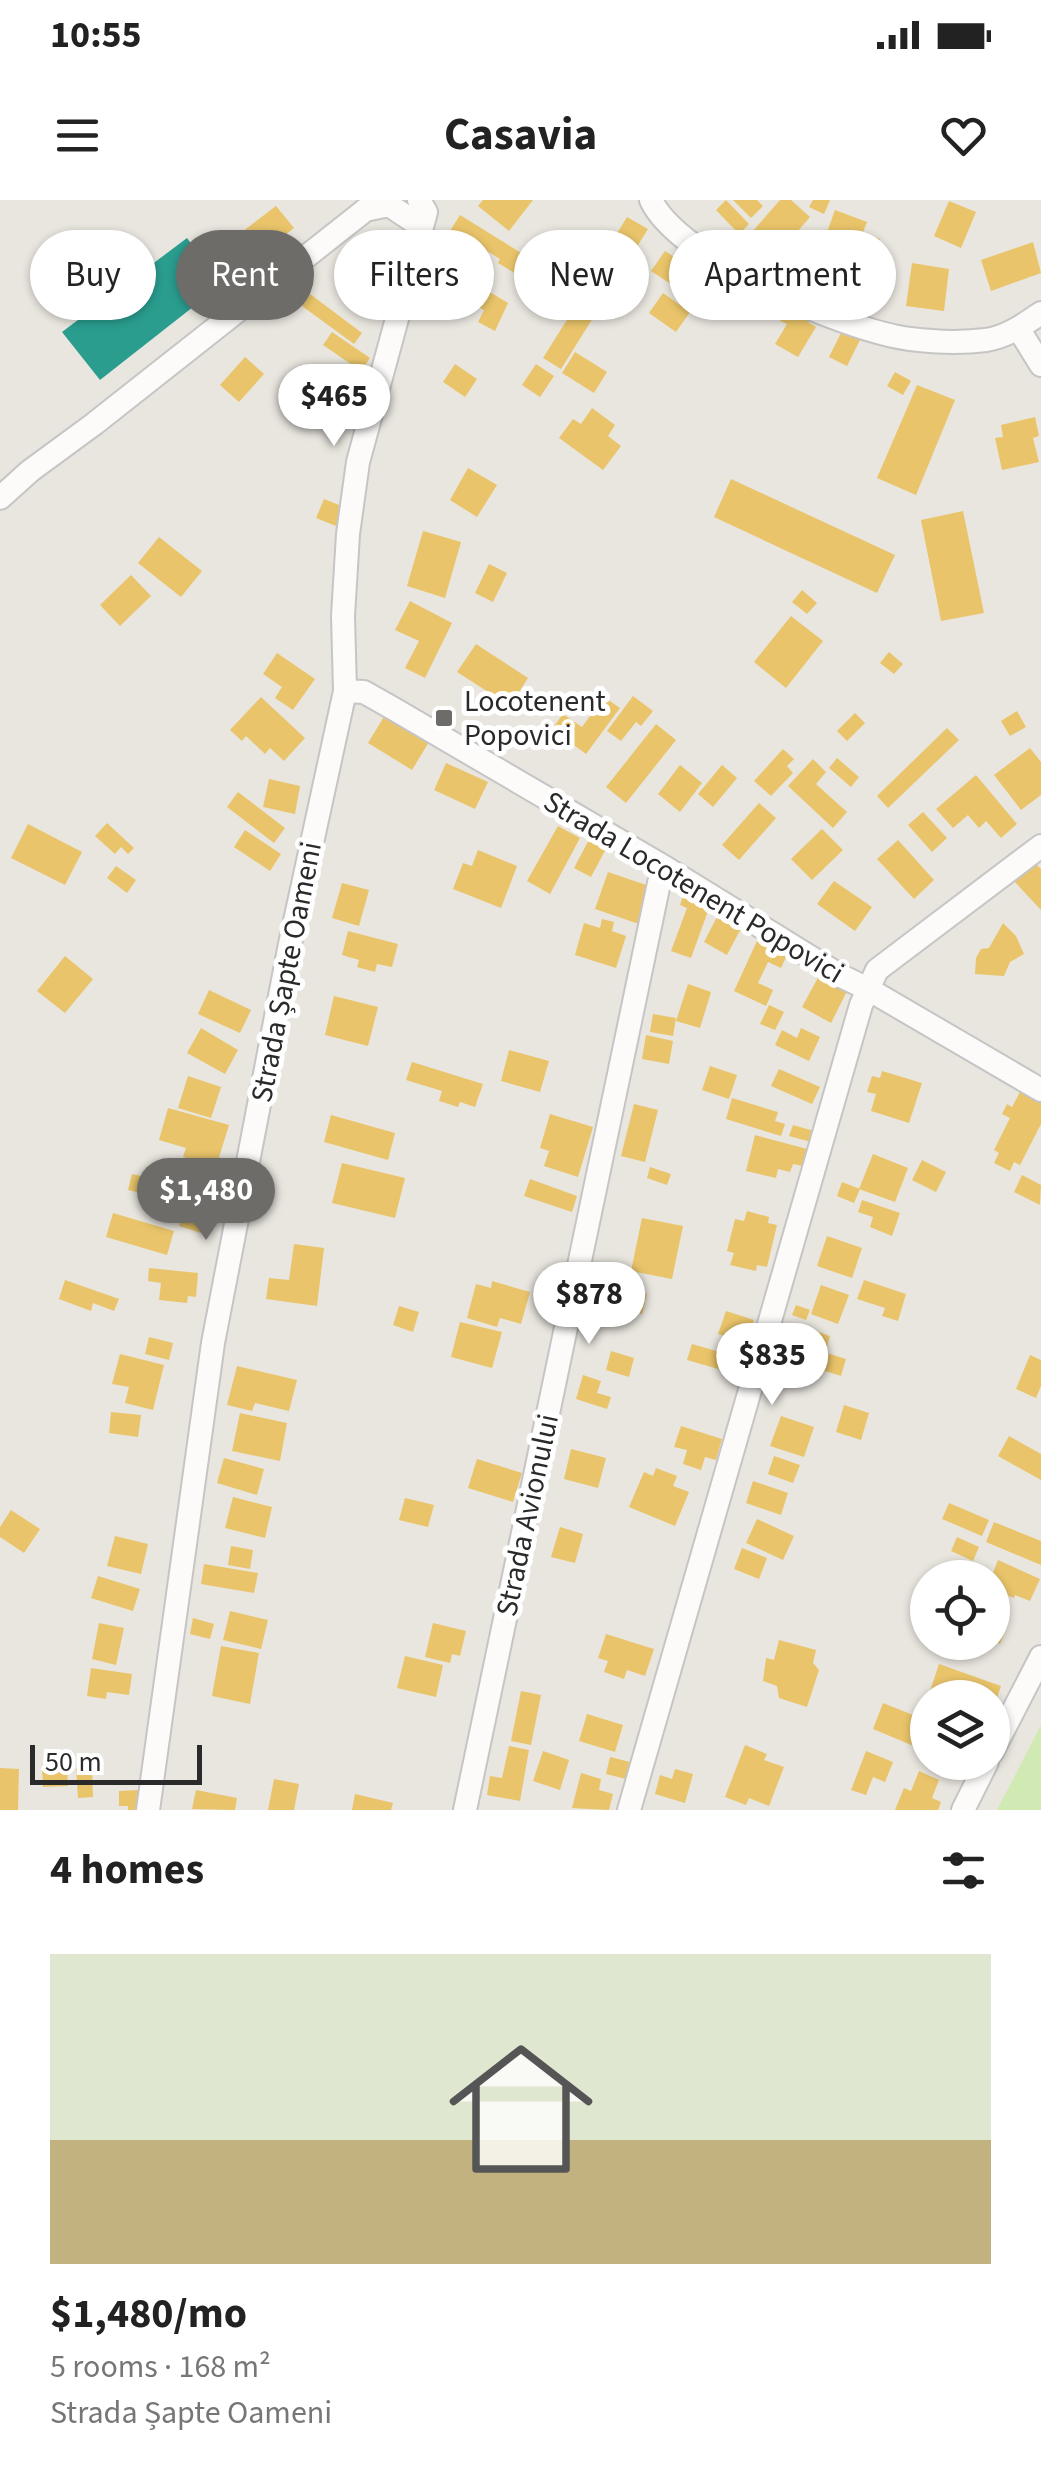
<!DOCTYPE html>
<html lang="en">
<head>
<meta charset="utf-8">
<style>
	body { margin:0; font-family:"Source Sans 3",sans-serif; background:#f6f6f6; color:#222; height:100vh; display:flex; flex-direction:column; font-size:38px; white-space:nowrap }
	* { box-sizing:border-box; margin:0 }
	p { font-size:32px; color:#767676 }
	.icon { flex:none; width:55px; height:55px; fill:none; stroke:currentColor; stroke-width:2; stroke-linecap:round; stroke-linejoin:round }
	.map { position:relative; height:1610px; overflow:hidden }
	.sheet { display:flex; flex-direction:column; background:#fff; flex:1 }
	.sheet>* { flex:none }
	.banner { position:absolute; left:30px; top:30px; width:982px; height:90px; display:flex; gap:20px }
	.buttons { position:absolute; left:910px; top:1360px; display:grid; gap:20px }
	.buttons a { display:grid; place-items:center; width:100px; height:100px; border-radius:50%; background:#fff; box-shadow:0 2px 8px #0004; font-size:50px }
	.scale { position:absolute; left:30px; bottom:25px; width:172px; box-sizing:border-box; padding-left:10px; border:5px solid #2a2a2a; border-top:0; font-size:28px; line-height:35px; white-space:nowrap; color:#2a2a2a; -webkit-text-stroke:8px #fff; paint-order:stroke }
	.price { position:absolute; translate:-50% -85px; padding:0 22px; border-radius:35px; background:#fff; color:#222; font-size:32px; line-height:65px; filter:drop-shadow(0 2px 5px #0008) }
	.price::after { content:''; position:absolute; left:50%; top:60px; width:30px; height:22px; margin-left:-15px; background:inherit; clip-path:polygon(0 0,100% 0,50% 100%) }
	.price.selected { background:#6d6c69; color:#fff }
	ul { padding:0; list-style:none }
	li { display:grid; align-content:center; gap:20px; height:530px; padding:0 50px }
	li+li { border-top:2px solid #e0e0e0 }
	li span { display:grid; place-items:center; height:310px; border-radius:0px; color:#555 }
	li>.icon { margin-inline-start:auto }
	span .icon { width:180px; height:180px; fill:#fffc; stroke-width:1 }
	li b { font-size:42px }
	h2 { display:flex; justify-content:space-between; align-items:center; height:120px; padding:0 50px; font-size:42px }
	.pill { padding:0 35px; border-radius:45px; background:#fff; box-shadow:0 2px 8px #0004; font-size:35px; line-height:90px }
	.pill.selected { background:#6d6c69; color:#fff }
	.status { display:flex; justify-content:space-between; align-items:center; height:70px; padding:0 50px; background:#fff; direction:ltr }
	.status svg { height:28px; fill:currentColor }
	header { display:flex; justify-content:space-between; align-items:center; height:130px; padding:0 50px; background:#fff; font-size:45px; font-weight:700 }
	.map>svg:first-child { display:block }
	.pitch { fill:#d1eab4 }
	.homes { fill:#e9c46a }
	.schools { fill:#2a9d8f }
	.lines { fill:none; stroke-linecap:round; stroke-linejoin:round }
	.minor-casing { stroke:#c6c5c5; stroke-width:26 }
	.minor { stroke:#fcfbfa; stroke-width:22 }
	.poi-dot { fill:#6d6c69; stroke:#fff; stroke-width:4 }
	.labels { text-anchor:middle; stroke-width:10; stroke-linejoin:round; paint-order:stroke }
	.poi-label { font-size:30px; fill:#2a2a2a; stroke:#fff; text-anchor:start }
	.street-label { font-size:30px; fill:#2a2a2a; stroke:#fff }
</style>
</head>
<body>
<div class="status"><b>10:55</b><svg viewBox="0 0 49 12"><path d="M0 12V9h3v3zM5 12V6h3v6zM10 12V3h3v9zM15 12V0h3v12zM26 1h20v11H26zM47 4h2v5h-2z"/></svg></div>
<header><svg class="icon" aria-label="menu" viewBox="0 0 24 24"><path d="M4 6h16M4 12h16M4 18h16"/></svg>Casavia<svg class="icon" aria-label="heart" viewBox="0 0 24 24"><path d="M12 20l-8-8c-3-5 5-10 8-4 3-6 11-1 8 4z"/></svg></header>
<div class="map">
<svg width="1041" height="1610" viewBox="0 0 1041 1610">
	<rect width="100%" height="100%" fill="#e9e6df"/>
	<path class="pitch" d="M 1041,1525 L 1041,1610 L 997,1610 Z"/>
	<path class="homes" d="M 483,0 L 533,0 L 509,31 L 478,6 Z
		M 726,0 L 749,24 L 739,34 L 716,10 Z
		M 733,0 L 757,0 L 763,6 L 751,18 Z
		M 780,0 L 791,0 L 810,17 L 778,54 L 752,32 Z
		M 813,0 L 830,0 L 824,14 L 809,7 Z
		M 949,1 L 976,12 L 961,48 L 934,36 Z
		M 276,6 L 294,28 L 260,54 L 242,32 Z
		M 835,10 L 867,22 L 849,68 L 818,57 Z
		M 460,15 L 555,74 L 544,91 L 498,63 L 500,59 L 482,48 L 476,57 L 445,39 Z
		M 627,17 L 648,29 L 599,108 L 579,96 Z
		M 867,34 L 880,39 L 876,52 L 887,57 L 881,75 L 871,71 L 869,79 L 863,77 L 861,84 L 850,81 Z
		M 1033,42 L 1041,73 L 991,91 L 981,60 Z
		M 665,51 L 718,86 L 704,106 L 651,71 Z
		M 912,63 L 949,69 L 944,111 L 906,106 Z
		M 473,82 L 508,103 L 495,131 L 478,122 L 484,110 L 464,99 Z
		M 663,93 L 690,112 L 676,132 L 649,113 Z
		M 310,94 L 362,133 L 354,144 L 302,106 Z
		M 580,99 L 598,110 L 561,169 L 543,158 Z
		M 791,104 L 811,116 L 808,122 L 816,127 L 798,157 L 775,144 L 787,124 L 780,121 Z
		M 845,125 L 863,134 L 847,166 L 829,157 Z
		M 332,132 L 370,158 L 361,171 L 323,145 Z
		M 575,152 L 607,172 L 594,193 L 562,173 Z
		M 245,157 L 264,174 L 239,202 L 220,185 Z
		M 455,164 L 477,179 L 465,197 L 443,182 Z
		M 536,164 L 554,176 L 540,197 L 522,185 Z
		M 895,172 L 911,181 L 903,195 L 887,186 Z
		M 917,185 L 955,200 L 916,295 L 877,278 Z
		M 592,208 L 615,225 L 608,236 L 621,246 L 603,270 L 559,238 L 573,219 L 581,224 Z
		M 1035,217 L 1039,236 L 1033,238 L 1039,262 L 1002,270 L 995,238 L 1003,237 L 1001,225 Z
		M 468,268 L 497,285 L 477,317 L 450,300 Z
		M 731,279 L 895,355 L 877,393 L 714,317 Z
		M 324,299 L 344,307 L 336,326 L 316,318 Z
		M 963,311 L 984,413 L 941,421 L 921,320 Z
		M 423,331 L 461,342 L 445,398 L 407,386 Z
		M 159,337 L 202,371 L 181,397 L 138,363 Z
		M 489,364 L 507,373 L 493,402 L 475,393 Z
		M 131,375 L 151,396 L 120,426 L 100,405 Z
		M 802,390 L 817,403 L 807,414 L 792,402 Z
		M 410,401 L 452,423 L 425,478 L 405,468 L 419,441 L 395,430 Z
		M 791,416 L 823,441 L 786,488 L 754,462 Z
		M 476,444 L 528,478 L 510,506 L 457,472 Z
		M 889,452 L 903,464 L 894,474 L 880,463 Z
		M 277,453 L 315,479 L 293,510 L 275,498 L 282,487 L 263,474 Z
		M 633,496 L 653,511 L 641,526 L 636,522 L 621,541 L 607,531 Z
		M 261,497 L 305,538 L 284,561 L 270,548 L 265,554 L 246,536 L 242,541 L 230,530 Z
		M 604,497 L 620,508 L 586,554 L 552,529 L 563,514 L 582,527 Z
		M 1017,511 L 1026,527 L 1010,536 L 1001,521 Z
		M 855,513 L 865,523 L 847,541 L 837,531 Z
		M 385,515 L 429,542 L 412,570 L 368,543 Z
		M 656,524 L 676,540 L 626,603 L 606,587 Z
		M 947,528 L 959,540 L 888,608 L 877,596 Z
		M 1030,548 L 1041,562 L 1041,595 L 1021,610 L 994,575 Z
		M 783,549 L 794,559 L 787,566 L 793,573 L 771,596 L 754,581 Z
		M 837,558 L 859,577 L 851,587 L 829,568 Z
		M 813,559 L 826,572 L 816,584 L 847,612 L 833,628 L 788,586 Z
		M 446,563 L 488,582 L 475,609 L 434,590 Z
		M 680,565 L 702,583 L 680,612 L 658,594 Z
		M 722,565 L 737,578 L 713,607 L 698,594 Z
		M 976,575 L 1017,624 L 1001,638 L 986,621 L 979,628 L 968,615 L 953,628 L 936,609 Z
		M 269,579 L 300,586 L 295,614 L 263,607 Z
		M 238,592 L 285,628 L 274,643 L 227,607 Z
		M 759,603 L 776,618 L 739,660 L 722,645 Z
		M 923,612 L 947,638 L 932,652 L 908,625 Z
		M 107,623 L 134,648 L 128,654 L 121,647 L 115,654 L 95,636 Z
		M 28,624 L 82,652 L 65,685 L 11,658 Z
		M 558,626 L 580,638 L 550,694 L 527,681 Z
		M 822,629 L 843,650 L 812,680 L 791,659 Z
		M 245,630 L 281,654 L 270,671 L 234,647 Z
		M 591,636 L 608,645 L 591,677 L 574,668 Z
		M 898,640 L 934,680 L 914,699 L 877,659 Z
		M 478,650 L 517,666 L 501,708 L 453,689 L 463,663 L 472,666 Z
		M 1034,662 L 1041,669 L 1041,710 L 1014,681 Z
		M 116,666 L 136,680 L 127,693 L 107,678 Z
		M 608,672 L 652,687 L 639,724 L 595,709 Z
		M 834,681 L 872,707 L 855,731 L 817,704 Z
		M 342,683 L 369,690 L 359,726 L 332,718 Z
		M 685,690 L 712,700 L 691,758 L 671,751 L 687,708 L 680,705 Z
		M 732,714 L 745,721 L 727,755 L 704,742 L 718,715 L 729,721 Z
		M 602,719 L 614,722 L 612,731 L 626,736 L 616,768 L 575,755 L 584,723 L 600,728 Z
		M 1003,723 L 1016,736 L 1024,754 L 1010,762 L 1004,776 L 975,774 L 976,758 L 981,749 L 989,748 Z
		M 348,731 L 398,744 L 392,767 L 377,764 L 375,772 L 357,767 L 359,760 L 342,755 Z
		M 757,741 L 787,755 L 781,768 L 768,762 L 758,783 L 773,790 L 766,806 L 734,791 Z
		M 65,756 L 93,779 L 65,813 L 37,791 Z
		M 820,774 L 848,789 L 831,823 L 802,807 Z
		M 688,784 L 711,792 L 700,828 L 676,821 Z
		M 209,790 L 251,810 L 240,833 L 198,814 Z
		M 334,796 L 378,807 L 368,846 L 325,835 Z
		M 769,805 L 784,812 L 775,830 L 760,824 Z
		M 653,814 L 676,818 L 673,836 L 650,832 Z
		M 201,828 L 238,850 L 225,874 L 187,853 Z
		M 801,828 L 820,837 L 809,861 L 775,845 L 782,830 L 797,838 Z
		M 646,835 L 673,841 L 669,864 L 642,859 Z
		M 509,850 L 549,861 L 540,892 L 501,881 Z
		M 412,862 L 483,884 L 475,907 L 460,902 L 458,907 L 439,901 L 442,891 L 406,880 Z
		M 710,866 L 737,875 L 729,899 L 702,890 Z
		M 779,869 L 820,887 L 812,904 L 771,886 Z
		M 882,871 L 922,883 L 909,923 L 871,911 L 876,894 L 867,892 L 872,876 L 880,878 Z
		M 188,876 L 221,887 L 211,918 L 178,908 Z
		M 1021,890 L 1041,900 L 1041,924 L 1020,965 L 1014,962 L 1010,971 L 994,963 L 999,953 L 994,950 L 1010,918 L 1002,914 L 1007,904 L 1012,907 Z
		M 732,898 L 778,912 L 775,921 L 785,924 L 781,936 L 726,919 Z
		M 634,904 L 658,910 L 645,962 L 621,956 Z
		M 168,908 L 229,925 L 216,967 L 183,957 L 186,948 L 159,940 Z
		M 550,914 L 593,927 L 578,977 L 544,966 L 549,951 L 540,948 Z
		M 331,915 L 395,933 L 388,960 L 324,942 Z
		M 793,925 L 814,931 L 811,942 L 789,936 Z
		M 755,935 L 807,949 L 803,966 L 793,964 L 790,972 L 778,969 L 776,978 L 746,971 Z
		M 873,954 L 908,968 L 895,1002 L 859,989 Z
		M 922,960 L 946,972 L 936,992 L 912,980 Z
		M 342,963 L 405,978 L 395,1018 L 332,1003 Z
		M 650,967 L 671,974 L 667,985 L 647,978 Z
		M 132,974 L 183,985 L 178,1002 L 128,990 Z
		M 1022,975 L 1041,985 L 1040,1005 L 1014,992 Z
		M 530,979 L 577,996 L 572,1012 L 524,996 Z
		M 842,982 L 860,989 L 854,1003 L 837,996 Z
		M 862,1000 L 900,1013 L 892,1036 L 870,1027 L 873,1017 L 858,1012 Z
		M 185,1004 L 211,1011 L 204,1034 L 179,1026 Z
		M 747,1011 L 769,1017 L 768,1023 L 777,1025 L 767,1067 L 757,1065 L 756,1071 L 730,1065 L 734,1053 L 727,1051 L 735,1019 L 744,1021 Z
		M 113,1013 L 174,1031 L 167,1055 L 106,1037 Z
		M 642,1018 L 683,1026 L 672,1079 L 631,1071 Z
		M 827,1036 L 862,1048 L 852,1078 L 817,1066 Z
		M 294,1044 L 324,1048 L 317,1106 L 266,1099 L 269,1078 L 289,1080 Z
		M 149,1068 L 198,1073 L 196,1097 L 188,1096 L 187,1103 L 159,1100 L 161,1083 L 148,1081 Z
		M 65,1080 L 119,1099 L 114,1111 L 93,1103 L 91,1111 L 59,1099 Z
		M 595,1080 L 647,1094 L 642,1114 L 589,1100 Z
		M 864,1080 L 906,1094 L 898,1121 L 882,1116 L 885,1108 L 857,1099 Z
		M 492,1081 L 530,1092 L 521,1124 L 500,1118 L 497,1127 L 467,1118 L 476,1084 L 491,1088 Z
		M 821,1085 L 849,1095 L 838,1124 L 811,1114 Z
		M 796,1105 L 810,1110 L 806,1120 L 792,1115 Z
		M 399,1106 L 419,1112 L 413,1132 L 393,1125 Z
		M 726,1111 L 754,1120 L 747,1143 L 718,1134 Z
		M 460,1122 L 502,1132 L 492,1168 L 451,1157 Z
		M 811,1129 L 830,1136 L 827,1147 L 807,1141 Z
		M 149,1137 L 173,1143 L 169,1160 L 145,1154 Z
		M 692,1144 L 730,1155 L 725,1171 L 687,1160 Z
		M 814,1149 L 846,1159 L 841,1176 L 809,1166 Z
		M 611,1151 L 634,1158 L 629,1177 L 606,1170 Z
		M 120,1154 L 164,1165 L 153,1210 L 125,1203 L 129,1187 L 112,1184 Z
		M 1030,1155 L 1041,1160 L 1041,1186 L 1036,1198 L 1016,1189 Z
		M 237,1166 L 297,1180 L 289,1211 L 255,1203 L 252,1211 L 227,1205 Z
		M 583,1175 L 601,1181 L 597,1193 L 611,1197 L 607,1209 L 576,1199 Z
		M 844,1205 L 869,1213 L 861,1240 L 836,1232 Z
		M 111,1212 L 141,1215 L 138,1237 L 109,1233 Z
		M 240,1213 L 287,1223 L 280,1261 L 232,1251 Z
		M 781,1216 L 814,1227 L 804,1257 L 770,1246 Z
		M 681,1226 L 722,1239 L 716,1260 L 705,1257 L 701,1270 L 683,1264 L 687,1250 L 674,1247 Z
		M 1009,1236 L 1041,1254 L 1041,1280 L 998,1256 Z
		M 571,1249 L 606,1258 L 598,1288 L 564,1279 Z
		M 774,1256 L 800,1265 L 793,1283 L 768,1274 Z
		M 224,1258 L 264,1269 L 257,1295 L 217,1283 Z
		M 477,1259 L 522,1273 L 513,1302 L 468,1288 Z
		M 656,1268 L 677,1276 L 673,1286 L 689,1292 L 675,1326 L 629,1307 L 644,1272 L 653,1276 Z
		M 753,1281 L 788,1293 L 781,1315 L 746,1303 Z
		M 233,1297 L 272,1307 L 265,1338 L 225,1328 Z
		M 405,1298 L 434,1305 L 428,1327 L 399,1320 Z
		M 949,1303 L 989,1320 L 982,1336 L 942,1319 Z
		M 11,1310 L 40,1329 L 24,1353 L 0,1337 L 0,1327 Z
		M 757,1319 L 794,1336 L 783,1360 L 746,1343 Z
		M 994,1322 L 1041,1341 L 1041,1365 L 986,1342 Z
		M 560,1327 L 583,1334 L 575,1363 L 551,1357 Z
		M 115,1336 L 148,1344 L 141,1374 L 107,1366 Z
		M 957,1337 L 979,1347 L 973,1361 L 951,1351 Z
		M 231,1346 L 253,1350 L 250,1369 L 228,1365 Z
		M 742,1348 L 767,1358 L 759,1379 L 734,1369 Z
		M 998,1360 L 1040,1379 L 1030,1401 L 1015,1395 L 1014,1398 L 999,1392 L 1002,1386 L 992,1381 L 991,1378 Z
		M 204,1364 L 258,1373 L 254,1393 L 201,1384 Z
		M 98,1376 L 140,1389 L 133,1411 L 91,1398 Z
		M 230,1411 L 268,1420 L 261,1449 L 223,1440 Z
		M 193,1418 L 214,1424 L 210,1439 L 190,1434 Z
		M 992,1420 L 1007,1427 L 1000,1444 L 992,1440 Z
		M 99,1423 L 124,1428 L 116,1465 L 92,1459 Z
		M 433,1423 L 466,1431 L 460,1456 L 452,1454 L 450,1463 L 425,1457 Z
		M 606,1434 L 654,1449 L 645,1476 L 627,1470 L 624,1479 L 604,1472 L 608,1461 L 598,1458 Z
		M 779,1440 L 816,1450 L 813,1463 L 819,1470 L 807,1507 L 779,1498 L 777,1486 L 763,1481 L 766,1458 L 774,1460 Z
		M 221,1446 L 259,1453 L 250,1504 L 212,1496 Z
		M 405,1456 L 443,1465 L 436,1497 L 397,1488 Z
		M 939,1464 L 1001,1486 L 996,1501 L 992,1498 L 985,1498 L 962,1489 L 959,1498 L 939,1498 L 929,1494 Z
		M 91,1468 L 132,1474 L 129,1495 L 107,1492 L 106,1499 L 87,1496 Z
		M 521,1491 L 541,1495 L 531,1545 L 511,1541 Z
		M 883,1503 L 928,1521 L 928,1552 L 873,1529 Z
		M 587,1514 L 623,1525 L 615,1552 L 579,1541 Z
		M 745,1545 L 767,1554 L 764,1560 L 784,1567 L 769,1606 L 749,1598 L 746,1605 L 725,1597 Z
		M 509,1546 L 529,1550 L 520,1601 L 487,1595 L 490,1576 L 502,1578 Z
		M 543,1551 L 569,1560 L 560,1590 L 533,1581 Z
		M 866,1551 L 893,1562 L 885,1582 L 873,1577 L 866,1595 L 851,1590 Z
		M 610,1557 L 630,1562 L 626,1579 L 606,1574 Z
		M 67,1565 L 68,1586 L 43,1587 L 42,1567 Z
		M 92,1567 L 93,1597 L 78,1598 L 76,1568 Z
		M 0,1568 L 19,1569 L 18,1610 L 0,1610 Z
		M 675,1569 L 693,1574 L 685,1603 L 655,1594 L 660,1575 L 672,1579 Z
		M 919,1571 L 939,1580 L 932,1598 L 941,1602 L 938,1610 L 895,1610 L 904,1588 L 911,1591 Z
		M 581,1573 L 601,1579 L 599,1590 L 613,1594 L 609,1610 L 572,1608 Z
		M 274,1579 L 299,1584 L 294,1610 L 268,1610 Z
		M 139,1590 L 140,1610 L 128,1610 L 128,1606 L 119,1606 L 119,1591 Z
		M 196,1590 L 237,1598 L 235,1610 L 192,1609 Z
		M 355,1594 L 393,1603 L 391,1610 L 352,1610 Z"/>
	<path class="schools" d="M 187,38 L 221,85 L 100,180 L 62,132 Z"/>
	<g class="lines">
		<defs>
			<path id="minor" d="M 651,0 C 678,59 846,131 910,139 C 934,142 962,143 986,140 C 1007,137 1025,124 1041,113
				M 365,10 L 389,5 L 422,27
				M 1018,128 L 1041,165
				M 0,298 L 30,271 L 94,224 L 378,0
				M 345,491 L 364,492 L 394,509 L 666,668 L 841,776 L 868,789 L 1041,890
				M 992,1552 L 1041,1457
				M 148,1610 L 213,1143 L 290,744 L 345,491 L 343,416 L 348,334 L 358,262 L 426,12 L 419,0
				M 465,1610 L 659,683 L 666,668
				M 629,1610 L 861,805 L 877,770 L 1041,646
				M 963,1610 L 987,1562"/>
		</defs>
		<use href="#minor" class="minor-casing"/>
		<use href="#minor" class="minor"/>
	</g>
	<rect class="poi-dot" x="434" y="508" width="20" height="20" rx="5"/>
	<g class="labels">
		<g class="poi-label">
			<text x="464" y="511">Locotenent<tspan x="464" dy="34">Popovici</tspan></text>
		</g>
		<g class="street-label">
			<text transform="translate(694 687) rotate(31)" y="10">Strada Locotenent Popovici</text>
			<text transform="translate(286 772) rotate(-79)" y="10">Strada Șapte Oameni</text>
			<text transform="translate(527 1315) rotate(-78)" y="10">Strada Avionului</text>
		</g>
	</g>
</svg>
<div class="buttons">
<a><svg class="icon" aria-label="locate" viewBox="0 0 24 24"><circle cx="12" cy="12" r="6"/><path d="M12 2v4M12 18v4M2 12h4M18 12h4"/></svg></a>
<a><svg class="icon" aria-label="layers" viewBox="0 0 24 24"><path d="M12 4l9 5-9 5-9-5zM3 14l9 5 9-5"/></svg></a>
</div>
<div class="scale">50 m</div>
<b class="price" style="left:334px;top:249px">$465</b>
<b class="price selected" style="left:206px;top:1043px">$1,480</b>
<b class="price" style="left:589px;top:1147px">$878</b>
<b class="price" style="left:772px;top:1208px">$835</b>
<div class="banner">
<a class="pill">Buy</a>
<a class="pill selected">Rent</a>
<a class="pill">Filters</a>
<a class="pill">New</a>
<a class="pill">Apartment</a>
</div>
</div>
<section class="sheet">
<h2>4 homes<svg class="icon" aria-label="filters" viewBox="0 0 24 24"><path d="M4 7h16M4 17h16"/><circle cx="9" cy="7" r="2"/><circle cx="15" cy="17" r="2"/></svg></h2>
<ul>
<li><span style="background:linear-gradient(#dfe7d0 60%,#c2b280 0)"><svg class="icon" aria-label="home" viewBox="0 0 24 24"><path d="M3 11l9-7 9 7M6 9v11h12V9"/></svg></span><div><b>$1,480/mo</b><p>5 rooms · 168 m²</p><p>Strada Șapte Oameni</p></div></li>
</ul>
</section>
</body>
</html>
